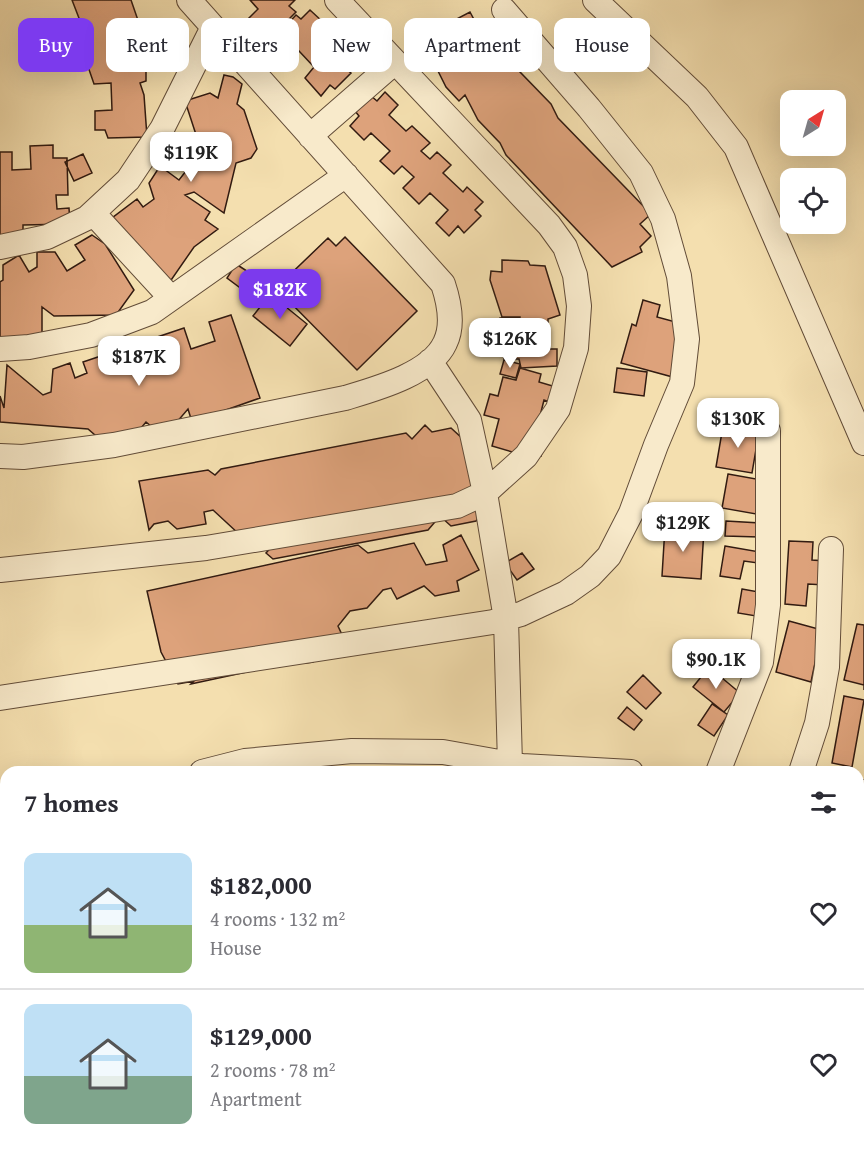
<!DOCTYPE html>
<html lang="en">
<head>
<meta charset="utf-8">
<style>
	body { margin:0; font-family:"Gentium Book Plus",serif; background:#f7f7f7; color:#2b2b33; height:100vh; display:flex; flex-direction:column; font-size:22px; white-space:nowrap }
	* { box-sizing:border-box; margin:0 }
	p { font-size:20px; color:#7c7c81 }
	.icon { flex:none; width:33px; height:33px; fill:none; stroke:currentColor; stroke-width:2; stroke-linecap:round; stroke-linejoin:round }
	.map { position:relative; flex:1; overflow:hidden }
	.panel { position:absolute; left:0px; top:766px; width:864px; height:386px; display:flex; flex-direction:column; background:#fff; border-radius:18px 18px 0 0; box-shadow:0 6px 24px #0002 }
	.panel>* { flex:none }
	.hud { position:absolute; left:18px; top:18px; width:828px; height:54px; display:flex; gap:12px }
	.needle { width:39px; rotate:37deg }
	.tools { position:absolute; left:780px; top:90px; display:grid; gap:12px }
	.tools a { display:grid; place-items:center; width:66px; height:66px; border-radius:12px; background:#fff; box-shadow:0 6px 24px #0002; font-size:30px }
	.price { position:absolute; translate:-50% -51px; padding:0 14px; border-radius:12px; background:#fff; color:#222; font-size:20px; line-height:39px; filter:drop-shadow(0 2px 3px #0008) }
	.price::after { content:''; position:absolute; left:50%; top:36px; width:18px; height:14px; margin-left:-9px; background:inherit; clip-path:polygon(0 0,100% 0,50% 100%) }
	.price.selected { background:#7c3aed; color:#fff }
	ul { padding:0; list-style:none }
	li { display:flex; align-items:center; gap:18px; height:150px; padding:0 24px }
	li+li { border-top:2px solid #e1e1e2 }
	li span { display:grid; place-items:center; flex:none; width:168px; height:120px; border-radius:12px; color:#555 }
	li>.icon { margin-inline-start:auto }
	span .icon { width:72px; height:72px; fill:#fffc; stroke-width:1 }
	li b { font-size:26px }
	h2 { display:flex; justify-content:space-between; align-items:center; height:72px; padding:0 24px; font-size:26px }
	.chip { padding:0 21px; border-radius:12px; background:#fff; box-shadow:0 6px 24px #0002; font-size:21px; line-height:54px }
	.chip.selected { background:#7c3aed; color:#fff }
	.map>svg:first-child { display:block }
	.building { fill:#dda27b; stroke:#321b11; stroke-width:1.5 }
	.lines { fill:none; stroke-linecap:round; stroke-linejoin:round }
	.street-casing { stroke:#624c38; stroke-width:26 }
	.street { stroke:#f8eacb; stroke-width:24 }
</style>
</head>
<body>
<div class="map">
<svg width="864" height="1151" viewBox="0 0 864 1151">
	<rect width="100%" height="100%" fill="#f4dfaf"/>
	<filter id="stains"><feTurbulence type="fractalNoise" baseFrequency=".00333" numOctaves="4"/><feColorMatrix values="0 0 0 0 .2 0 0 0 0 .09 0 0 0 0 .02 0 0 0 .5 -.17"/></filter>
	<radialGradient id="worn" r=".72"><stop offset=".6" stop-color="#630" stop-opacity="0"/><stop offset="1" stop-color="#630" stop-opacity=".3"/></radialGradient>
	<path class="building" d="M 72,0 L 131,0 L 142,32 L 143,53 L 146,62 L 146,81 L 140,83 L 144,95 L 147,137 L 108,138 L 105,130 L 95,130 L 95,111 L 112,110 L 111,83 L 94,84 L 83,52 L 82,26 Z
		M 250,0 L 295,0 L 289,6 L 296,12 L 279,29 L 273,23 L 263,33 L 248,19 L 258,9 Z
		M 310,10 L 324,23 L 318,30 L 335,49 L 341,43 L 356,58 L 346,69 L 351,73 L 335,89 L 330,85 L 321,96 L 305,78 L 314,67 L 299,51 L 289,59 L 275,46 L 286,37 L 281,31 L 296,15 L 301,19 Z
		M 470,12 L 477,25 L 486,37 L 551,104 L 558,118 L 651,214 L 640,224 L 651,236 L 640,247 L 642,252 L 612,267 L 506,155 L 500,143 L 478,120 L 465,95 L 459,101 L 446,87 L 431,57 L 422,47 L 445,25 Z
		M 224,75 L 233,77 L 242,84 L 237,104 L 244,110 L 257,149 L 251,158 L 236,163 L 224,213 L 194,192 L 185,195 L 210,212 L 205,220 L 218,229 L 194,247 L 167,286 L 112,218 L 137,199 L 143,207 L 154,199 L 149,183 L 160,166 L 179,180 L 186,171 L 169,148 L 177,136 L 202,153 L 185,101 L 210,93 L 218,98 Z
		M 385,92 L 398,105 L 389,115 L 406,131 L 412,126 L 430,143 L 421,151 L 430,159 L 437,152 L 451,165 L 443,173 L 463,192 L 467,187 L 483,202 L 475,210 L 481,216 L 464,233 L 458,226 L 449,236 L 436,223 L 448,210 L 430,193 L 419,204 L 403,188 L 414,177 L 402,166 L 394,174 L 380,161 L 390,151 L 371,133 L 364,140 L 350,126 L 359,116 L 355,111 L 370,95 L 377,101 Z
		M 53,145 L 53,158 L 67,158 L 68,195 L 56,195 L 57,209 L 69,208 L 70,224 L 23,225 L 23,238 L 0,239 L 0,152 L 12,152 L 12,170 L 31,169 L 30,146 Z
		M 83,154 L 92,173 L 74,181 L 65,162 Z
		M 92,235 L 105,244 L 134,290 L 116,315 L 54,316 L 42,307 L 42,339 L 0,345 L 0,282 L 3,280 L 3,265 L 19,255 L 29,272 L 37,267 L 37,252 L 55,252 L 67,271 L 85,260 L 75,245 Z
		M 345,237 L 417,311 L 357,370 L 276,288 L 328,238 L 336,246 Z
		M 502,260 L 528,261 L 530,265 L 545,266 L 560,315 L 548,319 L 548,349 L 557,349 L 557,366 L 521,368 L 519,359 L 504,359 L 504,344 L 520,344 L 520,317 L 502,317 L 490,280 L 491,271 L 502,272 Z
		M 236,264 L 253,275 L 243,290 L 227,278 Z
		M 270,294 L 307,324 L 290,346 L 253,316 Z
		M 643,300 L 660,305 L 657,317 L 694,327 L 680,379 L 621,363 L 632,324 L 636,326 Z
		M 231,315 L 260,398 L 192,422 L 188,409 L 164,437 L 146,422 L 118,455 L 88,429 L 0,422 L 0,396 L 4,408 L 7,365 L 43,395 L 51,392 L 53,369 L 70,363 L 75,378 L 87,373 L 83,362 L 184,328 L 191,349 L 215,341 L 209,322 Z
		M 500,318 L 519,318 L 518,343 L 500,342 Z
		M 504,360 L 520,364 L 516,378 L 500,374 Z
		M 520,368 L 541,374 L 539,382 L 556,387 L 552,403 L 544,400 L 535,436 L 546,439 L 541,456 L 526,452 L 526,456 L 492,446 L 499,419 L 484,415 L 490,394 L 498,396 L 503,377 L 516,380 Z
		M 617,368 L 647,372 L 644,396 L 614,392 Z
		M 425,425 L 432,432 L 451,428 L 464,440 L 480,516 L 476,521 L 451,526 L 440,516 L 428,530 L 273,559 L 266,553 L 275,543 L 253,547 L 213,510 L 204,512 L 206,524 L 177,529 L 168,521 L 154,524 L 149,530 L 139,481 L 208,470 L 215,475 L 221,469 L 406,433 L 412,439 Z
		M 723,426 L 759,432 L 752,473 L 716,467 Z
		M 728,474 L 762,480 L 756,514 L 722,508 Z
		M 726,521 L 760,523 L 759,537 L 725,536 Z
		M 665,527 L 704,529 L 701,579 L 662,576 Z
		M 461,535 L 479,570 L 457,581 L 459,591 L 435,596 L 424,586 L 397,599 L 391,588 L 383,590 L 367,608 L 350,611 L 338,626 L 344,639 L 313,662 L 306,663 L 300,650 L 274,666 L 191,684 L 194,681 L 178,684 L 161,652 L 147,591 L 358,545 L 368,553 L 414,543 L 426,565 L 447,561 L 443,545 Z
		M 789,541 L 813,542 L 812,560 L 826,561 L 825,585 L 808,584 L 806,606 L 785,604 Z
		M 725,546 L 760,552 L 758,563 L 744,561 L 740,579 L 720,576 Z
		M 522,553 L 534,569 L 517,580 L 505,563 Z
		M 742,589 L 759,592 L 756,616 L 738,613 Z
		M 789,621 L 822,630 L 811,682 L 776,672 Z
		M 857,624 L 864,625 L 864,690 L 864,685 L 844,680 Z
		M 723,640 L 734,648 L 726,660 L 714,652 Z
		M 709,667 L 740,693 L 724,712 L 693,687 Z
		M 643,675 L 661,693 L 646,709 L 627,692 Z
		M 844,696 L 864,700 L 852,767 L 832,763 Z
		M 712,704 L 728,715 L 714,736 L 698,725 Z
		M 627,707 L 642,720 L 634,730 L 618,718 Z
		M 432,1146 L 458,1146 L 453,1151 L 436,1151 Z"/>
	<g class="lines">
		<defs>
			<path id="street" d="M 595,0 L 697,97 L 736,147 L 864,443
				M 310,136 L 395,62
				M 93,213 L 171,298
				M 0,247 L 47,237 L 87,218 L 128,180 L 162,129 L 213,27
				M 0,349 L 29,347 L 91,335 L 152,312 L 346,175
				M 430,361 L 469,420 L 485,493 L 506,619 L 510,764
				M 0,456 L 23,457 L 114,445 L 345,398 C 375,389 431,374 445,343 C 454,325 449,302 443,284 L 189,0
				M 0,570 L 206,548 L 457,506 L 485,493 L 526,456 L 558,409 L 576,348 L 579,306 L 575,275 L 565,247 L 549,225 L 337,0
				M 0,698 L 493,622 L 521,614 L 566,593 L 590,576 L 609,556 L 631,513 L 656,445 L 682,383 L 687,339 L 679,276 L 663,219 L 641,173 L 589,108 L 504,10
				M 202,772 L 245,761 L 352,751 L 443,752 L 522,766 L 631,772
				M 718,772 L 761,662 L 768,605 L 768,431
				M 801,772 L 817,723 L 827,667 L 831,549
				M 858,801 L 864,792
				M 0,819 L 6,818"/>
		</defs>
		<use href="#street" class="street-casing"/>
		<use href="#street" class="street"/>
	</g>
	<rect width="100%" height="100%" filter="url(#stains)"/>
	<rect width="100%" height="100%" fill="url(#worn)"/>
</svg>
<div class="tools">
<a><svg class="needle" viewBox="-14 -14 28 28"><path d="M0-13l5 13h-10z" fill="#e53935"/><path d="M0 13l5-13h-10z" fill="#7c7c81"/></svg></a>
<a><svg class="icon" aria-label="locate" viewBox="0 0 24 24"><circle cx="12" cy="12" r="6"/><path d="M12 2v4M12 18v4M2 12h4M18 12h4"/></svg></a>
</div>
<b class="price" style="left:191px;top:183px">$119K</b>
<b class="price selected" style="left:280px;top:320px">$182K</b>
<b class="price" style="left:510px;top:369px">$126K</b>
<b class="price" style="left:139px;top:387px">$187K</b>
<b class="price" style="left:738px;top:449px">$130K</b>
<b class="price" style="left:683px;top:553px">$129K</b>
<b class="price" style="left:716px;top:690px">$90.1K</b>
<div class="hud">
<a class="chip selected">Buy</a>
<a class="chip">Rent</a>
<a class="chip">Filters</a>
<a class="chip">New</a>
<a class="chip">Apartment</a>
<a class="chip">House</a>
</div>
<section class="panel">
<h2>7 homes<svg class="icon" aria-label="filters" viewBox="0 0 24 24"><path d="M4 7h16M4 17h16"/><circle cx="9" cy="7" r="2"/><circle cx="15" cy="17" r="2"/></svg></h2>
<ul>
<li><span style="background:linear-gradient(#bfe0f5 60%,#8fb573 0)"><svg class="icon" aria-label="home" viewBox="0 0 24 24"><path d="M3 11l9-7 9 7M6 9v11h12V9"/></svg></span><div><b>$182,000</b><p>4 rooms · 132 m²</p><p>House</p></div><svg class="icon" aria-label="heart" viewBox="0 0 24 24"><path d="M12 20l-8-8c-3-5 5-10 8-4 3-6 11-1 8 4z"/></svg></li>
<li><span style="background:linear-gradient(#bfe0f5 60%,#7fa58c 0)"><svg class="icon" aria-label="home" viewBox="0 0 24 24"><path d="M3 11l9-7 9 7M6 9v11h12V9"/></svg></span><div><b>$129,000</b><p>2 rooms · 78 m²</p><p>Apartment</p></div><svg class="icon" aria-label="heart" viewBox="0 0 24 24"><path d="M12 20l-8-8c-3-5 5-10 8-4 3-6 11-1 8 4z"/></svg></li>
</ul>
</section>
</div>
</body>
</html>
